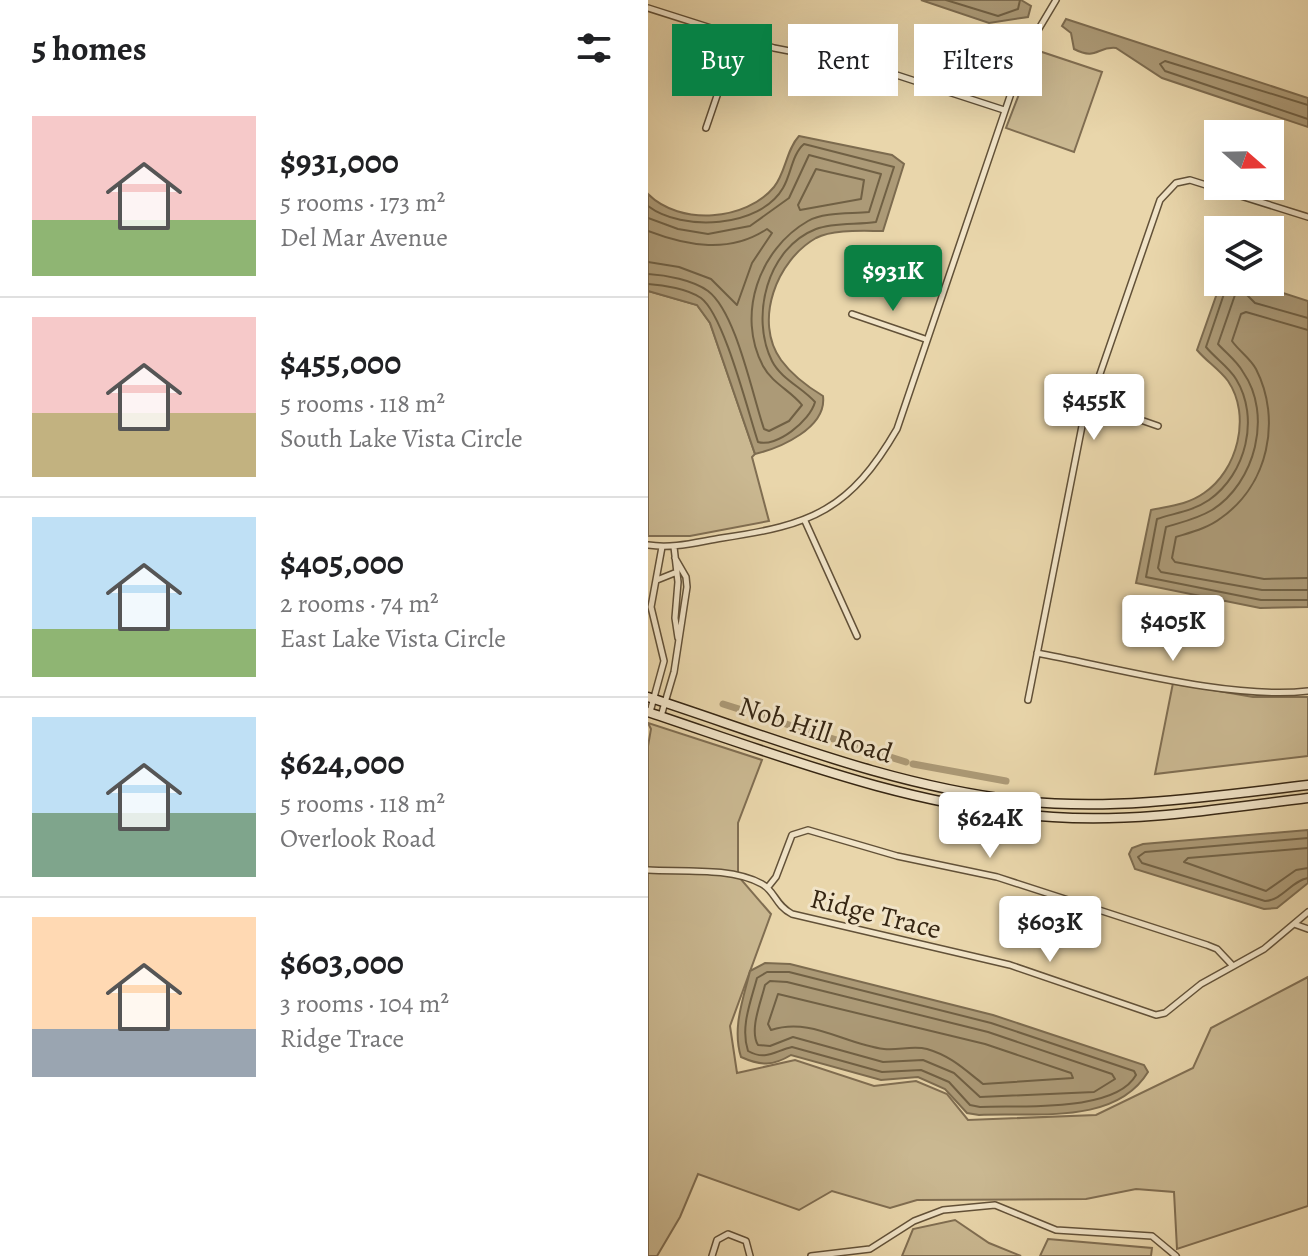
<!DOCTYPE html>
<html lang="en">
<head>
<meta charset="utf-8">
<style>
	body { margin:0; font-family:Alegreya,serif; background:#f2f2f2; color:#202124; height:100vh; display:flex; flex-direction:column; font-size:30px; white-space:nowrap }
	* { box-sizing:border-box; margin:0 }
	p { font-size:26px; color:#757577 }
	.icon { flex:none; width:44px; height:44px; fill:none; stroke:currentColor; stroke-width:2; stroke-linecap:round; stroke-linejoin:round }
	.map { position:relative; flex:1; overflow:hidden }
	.drawer { display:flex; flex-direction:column; background:#fff; width:648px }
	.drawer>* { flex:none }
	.banner { position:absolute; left:24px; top:24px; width:516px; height:72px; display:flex; gap:16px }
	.needle { width:52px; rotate:110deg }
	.controls { position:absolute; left:556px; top:120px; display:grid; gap:16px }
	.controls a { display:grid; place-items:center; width:80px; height:80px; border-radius:0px; background:#fff; box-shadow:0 8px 32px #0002; font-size:40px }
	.price { position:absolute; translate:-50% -68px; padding:0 18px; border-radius:8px; background:#fff; color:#222; font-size:26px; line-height:52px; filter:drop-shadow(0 2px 4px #0008) }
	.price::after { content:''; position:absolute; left:50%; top:48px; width:24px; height:18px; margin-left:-12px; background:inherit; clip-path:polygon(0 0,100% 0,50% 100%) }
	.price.on { background:#0b8043; color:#fff }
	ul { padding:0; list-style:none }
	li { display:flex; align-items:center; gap:24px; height:200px; padding:0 32px }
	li+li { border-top:2px solid #e0e0e0 }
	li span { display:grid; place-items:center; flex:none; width:224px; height:160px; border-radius:0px; color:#555 }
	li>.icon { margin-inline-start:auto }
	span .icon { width:96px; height:96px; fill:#fffc; stroke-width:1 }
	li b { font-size:34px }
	h2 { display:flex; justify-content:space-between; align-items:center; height:96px; padding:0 32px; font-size:34px }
	.pill { padding:0 28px; border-radius:0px; background:#fff; box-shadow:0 8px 32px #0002; font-size:28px; line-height:72px }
	.pill.on { background:#0b8043; color:#fff }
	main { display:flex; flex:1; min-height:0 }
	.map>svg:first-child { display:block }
	.green { fill:#cab891; stroke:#806e52; stroke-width:2 }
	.water { fill:#ac9a77; stroke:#7c6b4f; stroke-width:2 }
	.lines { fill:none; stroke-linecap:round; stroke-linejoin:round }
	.shore { stroke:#706044; stroke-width:2 }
	.canal { stroke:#ac9a77; stroke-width:7 }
	.minor-casing { stroke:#625138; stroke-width:8 }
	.secondary-casing { stroke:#352512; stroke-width:11 }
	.minor { stroke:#f1e4c8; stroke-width:5 }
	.secondary { stroke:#f1e4c8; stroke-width:8 }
	.labels { text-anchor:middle; stroke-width:6; stroke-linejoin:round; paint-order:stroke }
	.street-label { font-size:28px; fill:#352512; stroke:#f1e4c8 }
</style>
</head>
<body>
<main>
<section class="drawer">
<h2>5 homes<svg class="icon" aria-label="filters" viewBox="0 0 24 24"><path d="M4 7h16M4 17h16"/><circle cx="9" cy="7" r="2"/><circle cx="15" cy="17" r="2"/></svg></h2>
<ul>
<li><span style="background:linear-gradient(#f6c9c9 65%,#8fb573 0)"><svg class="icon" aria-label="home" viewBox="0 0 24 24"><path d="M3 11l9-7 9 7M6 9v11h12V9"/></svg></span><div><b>$931,000</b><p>5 rooms · 173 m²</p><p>Del Mar Avenue</p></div></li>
<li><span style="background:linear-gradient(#f6c9c9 60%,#c2b280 0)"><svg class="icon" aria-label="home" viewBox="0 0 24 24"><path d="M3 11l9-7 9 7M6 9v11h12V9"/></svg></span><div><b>$455,000</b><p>5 rooms · 118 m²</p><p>South Lake Vista Circle</p></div></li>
<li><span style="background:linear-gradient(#bfe0f5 70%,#8fb573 0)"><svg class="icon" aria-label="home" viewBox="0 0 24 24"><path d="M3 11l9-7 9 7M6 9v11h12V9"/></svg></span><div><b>$405,000</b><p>2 rooms · 74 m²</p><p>East Lake Vista Circle</p></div></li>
<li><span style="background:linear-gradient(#bfe0f5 60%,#7fa58c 0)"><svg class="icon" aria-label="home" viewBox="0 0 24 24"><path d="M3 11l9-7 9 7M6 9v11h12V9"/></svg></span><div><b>$624,000</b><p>5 rooms · 118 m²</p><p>Overlook Road</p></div></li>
<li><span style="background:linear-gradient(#ffd9b3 70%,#9aa5b1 0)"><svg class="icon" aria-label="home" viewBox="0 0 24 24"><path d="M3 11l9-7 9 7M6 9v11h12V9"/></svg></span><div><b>$603,000</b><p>3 rooms · 104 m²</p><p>Ridge Trace</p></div></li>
</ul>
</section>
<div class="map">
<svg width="660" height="1256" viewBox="0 0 660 1256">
	<rect width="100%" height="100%" fill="#e9d6ab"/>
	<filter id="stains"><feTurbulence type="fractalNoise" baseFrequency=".0025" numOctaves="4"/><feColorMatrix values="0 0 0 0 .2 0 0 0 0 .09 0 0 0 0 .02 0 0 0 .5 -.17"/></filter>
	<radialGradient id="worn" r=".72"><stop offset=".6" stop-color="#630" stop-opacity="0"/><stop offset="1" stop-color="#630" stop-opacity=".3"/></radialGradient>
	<path class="green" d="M 388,50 L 454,72 L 426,152 L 358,128 Z
		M 0,291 L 49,305 L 62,323 L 107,454 L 104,457 L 121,521 L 42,536 L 0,536 Z
		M 525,683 L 605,697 L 660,697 L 660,756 L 507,774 Z
		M 0,723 L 114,760 L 90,823 L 90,876 L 123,914 L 82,1026 L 89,1073 L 147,1060 L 226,1086 L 268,1081 L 299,1094 L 320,1120 L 448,1115 L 545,1068 L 563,1028 L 660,977 L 660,1206 L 529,1249 L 526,1192 L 488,1189 L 438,1199 L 269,1200 L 242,1208 L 184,1191 L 151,1210 L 50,1174 L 32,1217 L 9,1256 L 0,1256 L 0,746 L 3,729 Z
		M 307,1220 L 341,1243 L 373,1256 L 254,1256 L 265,1229 Z
		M 400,1239 L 504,1248 L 503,1256 L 392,1256 Z"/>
	<path class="water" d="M 273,0 L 373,0 L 383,6 L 380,17 L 341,23 Z
		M 418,19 L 660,98 L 660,127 L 514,78 L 468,48 C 449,46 449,61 426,49 L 423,33 L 414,26 Z
		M 151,136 L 244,155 L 256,164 L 235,231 C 215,231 185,229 168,238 C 129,260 105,321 133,360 C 144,375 160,387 175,396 C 179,428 132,448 107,454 L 62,323 L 49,305 L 0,291 L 0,194 C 32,226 98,221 126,187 C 138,172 138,150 151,136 Z
		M 573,282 L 601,282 L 660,301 L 660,607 L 612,608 L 488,583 L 503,510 C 521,506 539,505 556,493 C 589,471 604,416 580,381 C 571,369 558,361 549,350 Z
		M 660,830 L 660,883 L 629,908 L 616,909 L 487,869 L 481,854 L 484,848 L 495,844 Z
		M 117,963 L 142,964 L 345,1015 L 496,1065 L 500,1072 C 467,1126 386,1112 331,1115 L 319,1113 L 297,1089 L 270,1077 L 233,1080 L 143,1055 C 125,1066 113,1066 93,1057 C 84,1028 95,1000 102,971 Z"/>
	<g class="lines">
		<path class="shore" d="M 298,0 L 350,16 L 370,9 L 372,0
			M 660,105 L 517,61 L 512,64 L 517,71 L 660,119
			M 168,169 L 216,180 L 213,199 L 152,210 L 150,205 Z
			M 0,206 C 34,232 112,228 135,188 C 143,175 144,154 156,144 L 246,167 L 228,222 C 209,225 186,222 168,229 C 119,248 102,317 124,361 C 133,379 155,388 167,402 C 162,421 128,448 110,442 C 100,412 76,315 53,298 C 40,289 16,285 0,284
			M 0,218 L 30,229 L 60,234 L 102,226 L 141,198 L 161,155 L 233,174 L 221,212 C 203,214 176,212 160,221 C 111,249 88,315 115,366 C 124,383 143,391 154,405 L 141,421 L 121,431 L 116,429 C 104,394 88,312 60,291 C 45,280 18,275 0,274
			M 0,231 C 39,246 82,254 119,229 L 124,233 L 104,263 L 89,305 L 63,279 L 31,267 L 0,262
			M 580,282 L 558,347 C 567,358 581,367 588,379 C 612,418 598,474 561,500 C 545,511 527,513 509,519 L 498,577 L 613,600 L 660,600
			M 660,318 L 607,303 L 594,290 L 588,292 L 570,344 C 578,353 589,361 595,372 C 625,415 607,483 564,510 C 549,519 534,522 518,527 L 510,568 L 513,572 L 614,590 L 660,590
			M 660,330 L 598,312 L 593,314 L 584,341 C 591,351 602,358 608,369 C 634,420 620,485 573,518 C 560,528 544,532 528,537 L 524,558 L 527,562 L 616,579 L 660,578
			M 660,838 L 497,852 L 490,857 L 494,863 L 617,901 C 635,900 643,881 660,878
			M 660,848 L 540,858 L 536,862 L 618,891 L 648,870 L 660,868
			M 119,972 L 141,972 L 343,1023 L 486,1071 L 488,1075 C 467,1113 371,1105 332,1107 L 322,1105 L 301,1082 L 273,1070 L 234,1072 L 144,1047 C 127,1051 118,1061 100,1051 C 92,1027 103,1001 109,978 Z
			M 122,981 L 139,982 L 340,1032 L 464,1074 L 467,1079 L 446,1092 L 332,1097 L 306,1073 L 275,1060 L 235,1062 L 145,1037 L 122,1046 L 110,1045 C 101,1030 113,1002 117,985 Z
			M 130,994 L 337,1044 L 423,1073 L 425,1078 L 335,1084 C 316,1069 303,1056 279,1049 C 264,1045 250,1051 236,1049 C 196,1044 163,1017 123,1030 L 120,1024 Z"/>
		<path class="canal" d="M 75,704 L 258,762
			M 265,764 L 358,781"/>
		<defs>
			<path id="minor" d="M 0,8 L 126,48 L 224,67 L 356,110
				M 58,128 L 89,37
				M 204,314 L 277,339
				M 441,402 L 510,426
				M 157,521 L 209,636
				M 0,545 C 25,549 49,542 74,538 C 164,525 202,510 249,429 L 377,52 L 408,0
				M 26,547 L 30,582 L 27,618 L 30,638
				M 9,580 L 29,572
				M 389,653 C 468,668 583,700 660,691
				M 380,700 L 434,426 L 512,200 L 528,183 L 542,180 L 660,217
				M 2,712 L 16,661 L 3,607 L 14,547
				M 13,716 L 26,672 L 39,587 L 38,577 L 27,558
				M 0,870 C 34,872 83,867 114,884 C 127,891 127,905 144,914 L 362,965 L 508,1015 L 517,1013 L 553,984 L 616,949 L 660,912
				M 120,887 L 128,877 L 144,835 L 160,830 L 249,856 L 349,877 L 559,945 L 569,949 L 585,966
				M 646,924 L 660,929
				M 64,1256 L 69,1240 L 80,1234 L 98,1241 L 102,1256
				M 163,1256 L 222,1249 L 266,1221 L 295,1210 L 347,1205 L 408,1230 L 504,1236 L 528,1256"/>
			<path id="secondary" d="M 0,697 C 123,737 245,787 375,801 C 469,811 566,796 660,785
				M 0,712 C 132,756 265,808 405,817 C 490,823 576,808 660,798"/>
		</defs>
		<use href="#minor" class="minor-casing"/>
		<use href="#secondary" class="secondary-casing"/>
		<use href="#minor" class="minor"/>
		<use href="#secondary" class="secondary"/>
	</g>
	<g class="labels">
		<g class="street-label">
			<text transform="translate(168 729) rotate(18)" y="10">Nob Hill Road</text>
			<text transform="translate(228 913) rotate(14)" y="10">Ridge Trace</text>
		</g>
	</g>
	<rect width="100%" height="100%" filter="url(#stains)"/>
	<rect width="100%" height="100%" fill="url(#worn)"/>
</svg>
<div class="controls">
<a><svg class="needle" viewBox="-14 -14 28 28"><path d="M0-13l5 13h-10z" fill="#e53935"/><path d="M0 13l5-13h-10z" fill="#757577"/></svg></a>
<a><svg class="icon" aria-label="layers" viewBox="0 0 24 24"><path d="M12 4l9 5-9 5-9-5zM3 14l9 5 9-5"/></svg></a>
</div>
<b class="price on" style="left:245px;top:313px">$931K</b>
<b class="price" style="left:446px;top:442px">$455K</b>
<b class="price" style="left:525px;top:663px">$405K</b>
<b class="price" style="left:342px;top:860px">$624K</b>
<b class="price" style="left:402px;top:964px">$603K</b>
<div class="banner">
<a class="pill on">Buy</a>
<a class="pill">Rent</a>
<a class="pill">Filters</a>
</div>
</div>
</main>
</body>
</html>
